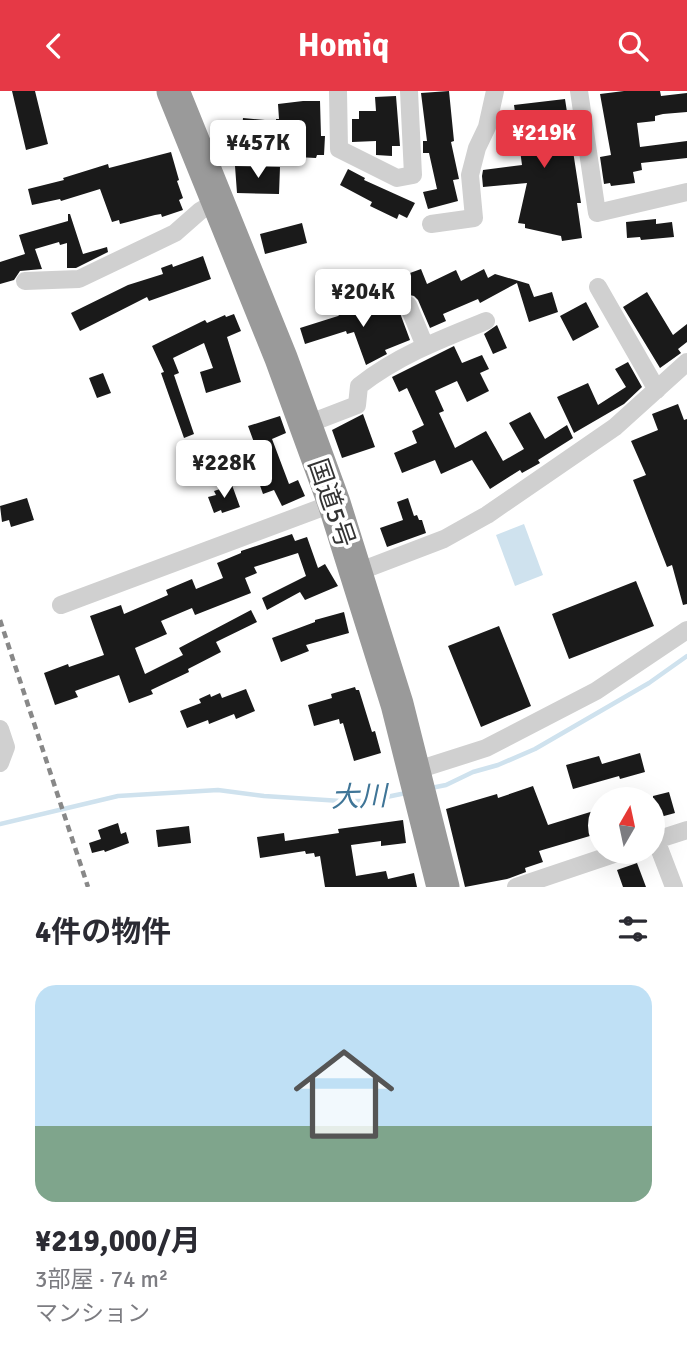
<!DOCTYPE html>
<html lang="ja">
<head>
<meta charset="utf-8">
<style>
	body { margin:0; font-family:Signika,"Noto Sans JP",sans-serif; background:#f2f2f3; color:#2b2b33; height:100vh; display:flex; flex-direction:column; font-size:26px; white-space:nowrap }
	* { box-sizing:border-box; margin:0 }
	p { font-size:23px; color:#7c7c81 }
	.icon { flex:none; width:38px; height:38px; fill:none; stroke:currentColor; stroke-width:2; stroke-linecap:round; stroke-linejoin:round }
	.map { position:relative; height:796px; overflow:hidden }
	.drawer { display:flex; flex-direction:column; background:#fff; flex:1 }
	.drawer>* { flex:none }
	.needle { width:46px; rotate:9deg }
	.tools { position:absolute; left:588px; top:696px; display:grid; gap:14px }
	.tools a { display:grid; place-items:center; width:77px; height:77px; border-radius:50%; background:#fff; box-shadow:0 7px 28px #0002; font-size:35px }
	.price { position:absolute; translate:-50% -60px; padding:0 16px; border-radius:7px; background:#fff; color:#222; font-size:23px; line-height:46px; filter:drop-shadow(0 2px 4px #0008) }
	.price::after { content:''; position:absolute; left:50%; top:42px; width:21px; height:16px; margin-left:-10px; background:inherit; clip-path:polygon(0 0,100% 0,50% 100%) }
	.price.current { background:#e63946; color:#fff }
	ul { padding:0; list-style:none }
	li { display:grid; align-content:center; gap:14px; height:371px; padding:0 35px }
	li+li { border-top:2px solid #e1e1e2 }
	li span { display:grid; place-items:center; height:217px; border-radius:21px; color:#555 }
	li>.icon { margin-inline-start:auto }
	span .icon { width:126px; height:126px; fill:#fffc; stroke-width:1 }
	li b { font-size:30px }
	h2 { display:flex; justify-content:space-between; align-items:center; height:84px; padding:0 35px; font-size:30px }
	header { display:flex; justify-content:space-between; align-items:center; height:91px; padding:0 35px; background:#e63946; color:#fff; font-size:32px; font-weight:800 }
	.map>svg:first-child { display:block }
	.water { fill:#cfe2ee }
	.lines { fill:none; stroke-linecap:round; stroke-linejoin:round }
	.stream { stroke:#cfe2ee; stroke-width:4.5 }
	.building { fill:#1a1a1a }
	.street { stroke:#d0d0d0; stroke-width:18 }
	.highway { stroke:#9a9a9a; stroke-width:33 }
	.rail { stroke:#888; stroke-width:4.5; stroke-dasharray:7 5; stroke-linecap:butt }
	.labels { text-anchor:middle; stroke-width:7; stroke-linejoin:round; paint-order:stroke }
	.street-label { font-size:26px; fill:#333; stroke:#fff }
	.water-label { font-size:28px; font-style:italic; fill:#3f7597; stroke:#fff }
</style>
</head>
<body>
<header><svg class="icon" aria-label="back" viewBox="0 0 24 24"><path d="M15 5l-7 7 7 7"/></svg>Homiq<svg class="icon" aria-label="search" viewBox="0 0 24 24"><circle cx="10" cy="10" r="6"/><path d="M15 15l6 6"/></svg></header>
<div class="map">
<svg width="687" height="796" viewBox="0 0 687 796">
	<rect width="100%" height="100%" fill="#fff"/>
	<path class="water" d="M 524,433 L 543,484 L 515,495 L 496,444 Z"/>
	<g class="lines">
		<path class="stream" d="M 431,697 L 446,694 L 473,681 L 498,674 L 535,658 L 649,592 L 687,565
			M 0,733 L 118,705 L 218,699 L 264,705 L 341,710 L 367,710 L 406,702"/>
	</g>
	<path class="building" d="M 12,0 L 35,0 L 48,53 L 26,59 Z
		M 449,0 L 454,50 L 451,51 L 459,88 L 453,89 L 458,110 L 428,118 L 423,101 L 437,98 L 429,62 L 423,62 L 423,50 L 427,50 L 421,2 Z
		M 624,0 L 660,0 L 661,5 L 687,2 L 687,21 L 663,23 L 655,25 L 655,30 L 637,32 L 640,56 L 687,50 L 687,67 L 641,72 L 642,79 L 633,81 L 635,92 L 611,95 L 610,92 L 604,93 L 600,66 L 611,64 L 600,3 Z
		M 396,5 L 400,55 L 392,55 L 392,65 L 376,64 L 376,50 L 352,51 L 352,28 L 359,28 L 359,20 L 376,20 L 375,6 Z
		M 565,8 L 581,112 L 577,112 L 582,147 L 562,150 L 561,145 L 525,137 L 525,133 L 518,132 L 527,92 L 483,96 L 482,85 L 483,79 L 522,74 L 514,14 Z
		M 303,10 L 320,10 L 321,45 L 325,45 L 324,64 L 317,64 L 316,67 L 277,65 L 278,53 L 245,50 L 245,46 L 241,46 L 243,27 L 276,30 L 276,28 L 279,28 L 278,13 Z
		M 171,61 L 179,89 L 177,90 L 183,107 L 179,109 L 183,119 L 162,126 L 161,123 L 155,124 L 120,133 L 119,129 L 112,131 L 100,98 L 61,110 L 60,108 L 32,114 L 28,98 L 64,89 L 63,87 L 108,73 L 109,77 Z
		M 235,75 L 280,76 L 279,103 L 237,102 Z
		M 348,78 L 365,87 L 364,89 L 415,112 L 407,127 L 399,123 L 397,128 L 370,115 L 372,111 L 340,94 Z
		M 68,123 L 70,123 L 83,163 L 107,156 L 108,161 L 76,177 L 67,177 L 67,152 L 60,154 L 59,151 L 35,158 L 42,178 L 20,180 L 14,189 L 0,193 L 0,171 L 25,163 L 19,144 L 68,130 Z
		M 656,128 L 656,133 L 672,131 L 674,146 L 641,149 L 640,146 L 627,147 L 626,131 Z
		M 302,132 L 307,152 L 265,163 L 260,143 Z
		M 203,165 L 211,188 L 149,210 L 147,206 L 80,240 L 71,222 L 128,194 L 163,183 L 161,177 L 172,173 L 173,176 Z
		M 421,178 L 427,193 L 456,179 L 461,190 L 484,178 L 488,187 L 495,183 L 529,193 L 534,206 L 552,201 L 558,221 L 529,231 L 517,192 L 480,212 L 478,208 L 443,223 L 446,230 L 430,237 L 418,209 L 414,205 L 405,203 L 399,186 Z
		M 647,201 L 673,244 L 687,233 L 687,251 L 678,258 L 681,262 L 660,277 L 623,216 Z
		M 369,208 L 374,223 L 397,214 L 410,249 L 385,259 L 387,263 L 366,274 L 354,241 L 347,243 L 346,240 L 305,253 L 300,237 L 338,225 L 343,221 L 341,217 Z
		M 586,211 L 599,236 L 573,250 L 560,225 Z
		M 234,223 L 241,240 L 227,246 L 241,291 L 206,302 L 200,281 L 213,277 L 204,252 L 173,267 L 179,282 L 174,284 L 194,343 L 184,347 L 161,282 L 164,281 L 152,255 L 205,229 L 207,232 L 225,224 L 226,226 Z
		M 497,234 L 507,257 L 493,263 L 484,243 Z
		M 454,255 L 462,272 L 482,264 L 489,278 L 480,282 L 489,300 L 467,311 L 457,290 L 435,300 L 444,320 L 439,322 L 455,357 L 486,340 L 503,370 L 524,358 L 509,332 L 530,321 L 545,348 L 567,334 L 573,347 L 538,369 L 540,372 L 522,382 L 520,379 L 490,398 L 472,369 L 441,383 L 435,369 L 402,382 L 394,362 L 417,352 L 412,340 L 424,334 L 407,297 L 399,301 L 392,286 Z
		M 628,271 L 642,296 L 624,313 L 574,342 L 557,306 L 588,292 L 598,314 L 626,296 L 615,278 Z
		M 103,282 L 111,302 L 97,307 L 89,287 Z
		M 678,313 L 684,329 L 687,328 L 687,513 L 683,514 L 672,474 L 667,476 L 633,389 L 646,384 L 631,350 L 658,339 L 652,323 Z
		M 363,323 L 375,356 L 342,367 L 332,339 Z
		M 280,325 L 286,342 L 272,348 L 289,393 L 298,389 L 305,405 L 282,415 L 274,399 L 263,403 L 257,386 L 237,394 L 230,376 L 259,365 L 248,335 Z
		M 232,394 L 240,416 L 222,422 L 221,419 L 214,422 L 208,406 L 216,404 L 214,400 Z
		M 27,407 L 34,429 L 11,436 L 9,429 L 2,431 L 0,415 Z
		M 408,407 L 414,425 L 417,424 L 419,429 L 422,429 L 426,442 L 387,456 L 380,437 L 403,429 L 397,411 Z
		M 292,443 L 295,450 L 307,446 L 318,477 L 325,473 L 338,495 L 305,509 L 300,501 L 267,519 L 262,507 L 306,485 L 298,462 L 254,476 L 257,482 L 245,487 L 251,502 L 195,524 L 192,517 L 161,530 L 167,543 L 135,557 L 145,583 L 183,564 L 179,557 L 251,519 L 257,531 L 216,551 L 221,561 L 188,578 L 189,581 L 151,599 L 153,603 L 129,612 L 119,584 L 75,600 L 78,606 L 55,614 L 44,582 L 68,573 L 69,576 L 104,564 L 90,525 L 121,514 L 124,523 L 168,504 L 166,499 L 192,488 L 196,498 L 223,487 L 217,472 L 241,462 L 241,460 Z
		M 636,490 L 654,535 L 569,568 L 552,523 Z
		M 344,521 L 349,542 L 306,554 L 309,560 L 281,571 L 272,547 L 315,531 L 315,529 Z
		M 499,535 L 531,615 L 481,636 L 448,555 Z
		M 355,596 L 356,599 L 359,599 L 372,641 L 375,640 L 381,662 L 354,670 L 343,632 L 340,633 L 339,628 L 314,635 L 308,614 L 332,607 L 331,603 Z
		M 246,598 L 255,620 L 236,628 L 234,623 L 209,633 L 208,629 L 187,637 L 180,620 L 201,612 L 199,608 L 210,603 L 211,606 L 220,602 L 222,607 Z
		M 640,662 L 645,681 L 620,688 L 619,685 L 573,698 L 566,674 L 599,665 L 602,673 Z
		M 533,695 L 548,734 L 600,718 L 600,742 L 539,760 L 543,771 L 525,777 L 526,781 L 507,788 L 465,796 L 446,718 L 497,703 L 498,707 Z
		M 669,701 L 675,722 L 653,728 L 653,705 Z
		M 403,729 L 406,752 L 381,755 L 381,750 L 351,754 L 356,785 L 386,780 L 388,788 L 414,782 L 417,796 L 325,796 L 320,765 L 315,766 L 314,762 L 306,763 L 305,760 L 260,767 L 257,746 L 284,742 L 285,750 L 339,742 L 338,738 Z
		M 118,732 L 121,743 L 126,741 L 129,752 L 105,761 L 104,759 L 92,762 L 89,752 L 101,748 L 98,739 Z
		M 189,735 L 191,752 L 158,756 L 156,739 Z
		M 637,772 L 646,796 L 623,796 L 617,779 Z"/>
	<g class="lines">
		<path class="street" d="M 338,0 L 339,58 L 397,87 L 413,84 L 409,0
			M 579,0 L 597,122 L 687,101
			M 431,133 L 474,127 L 470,84 L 477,57 L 487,36 L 495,0
			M 25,190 L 79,188 L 175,142 L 200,120 L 217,110
			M 598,196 L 657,299
			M 408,214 L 425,255
			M 305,334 L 357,314 L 359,295 C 397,265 441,248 486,230
			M 355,482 L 444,448 L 487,424 L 615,336 L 687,271
			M 61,514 L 334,412
			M 0,638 L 6,656 L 0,672
			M 414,680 L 486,657 L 596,600 L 687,539
			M 656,749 L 674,796
			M 653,750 L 687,739
			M 516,796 L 620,761"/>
		<path class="highway" d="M 173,0 L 281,267 L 334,412 L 397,613 L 443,796"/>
		<path class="rail" d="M 0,529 L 88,796"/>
	</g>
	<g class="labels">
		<g class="street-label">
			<text transform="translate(332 412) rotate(71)" y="9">国道5号</text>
		</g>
		<g class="water-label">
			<text transform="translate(359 705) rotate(-2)" y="10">大川</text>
		</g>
	</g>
</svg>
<div class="tools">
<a><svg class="needle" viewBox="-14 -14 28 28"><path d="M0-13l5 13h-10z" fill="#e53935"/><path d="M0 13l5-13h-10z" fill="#7c7c81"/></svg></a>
</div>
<b class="price current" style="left:544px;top:79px">¥219K</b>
<b class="price" style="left:258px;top:89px">¥457K</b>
<b class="price" style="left:363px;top:238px">¥204K</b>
<b class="price" style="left:224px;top:409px">¥228K</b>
</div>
<section class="drawer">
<h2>4件の物件<svg class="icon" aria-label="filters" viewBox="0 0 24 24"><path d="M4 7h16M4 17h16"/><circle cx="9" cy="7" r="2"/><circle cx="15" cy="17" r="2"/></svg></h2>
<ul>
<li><span style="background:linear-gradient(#bfe0f5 65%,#7fa58c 0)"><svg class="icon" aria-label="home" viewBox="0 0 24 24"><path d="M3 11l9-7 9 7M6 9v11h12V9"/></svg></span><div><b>¥219,000/月</b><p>3部屋 · 74 m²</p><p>マンション</p></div></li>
</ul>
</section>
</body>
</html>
